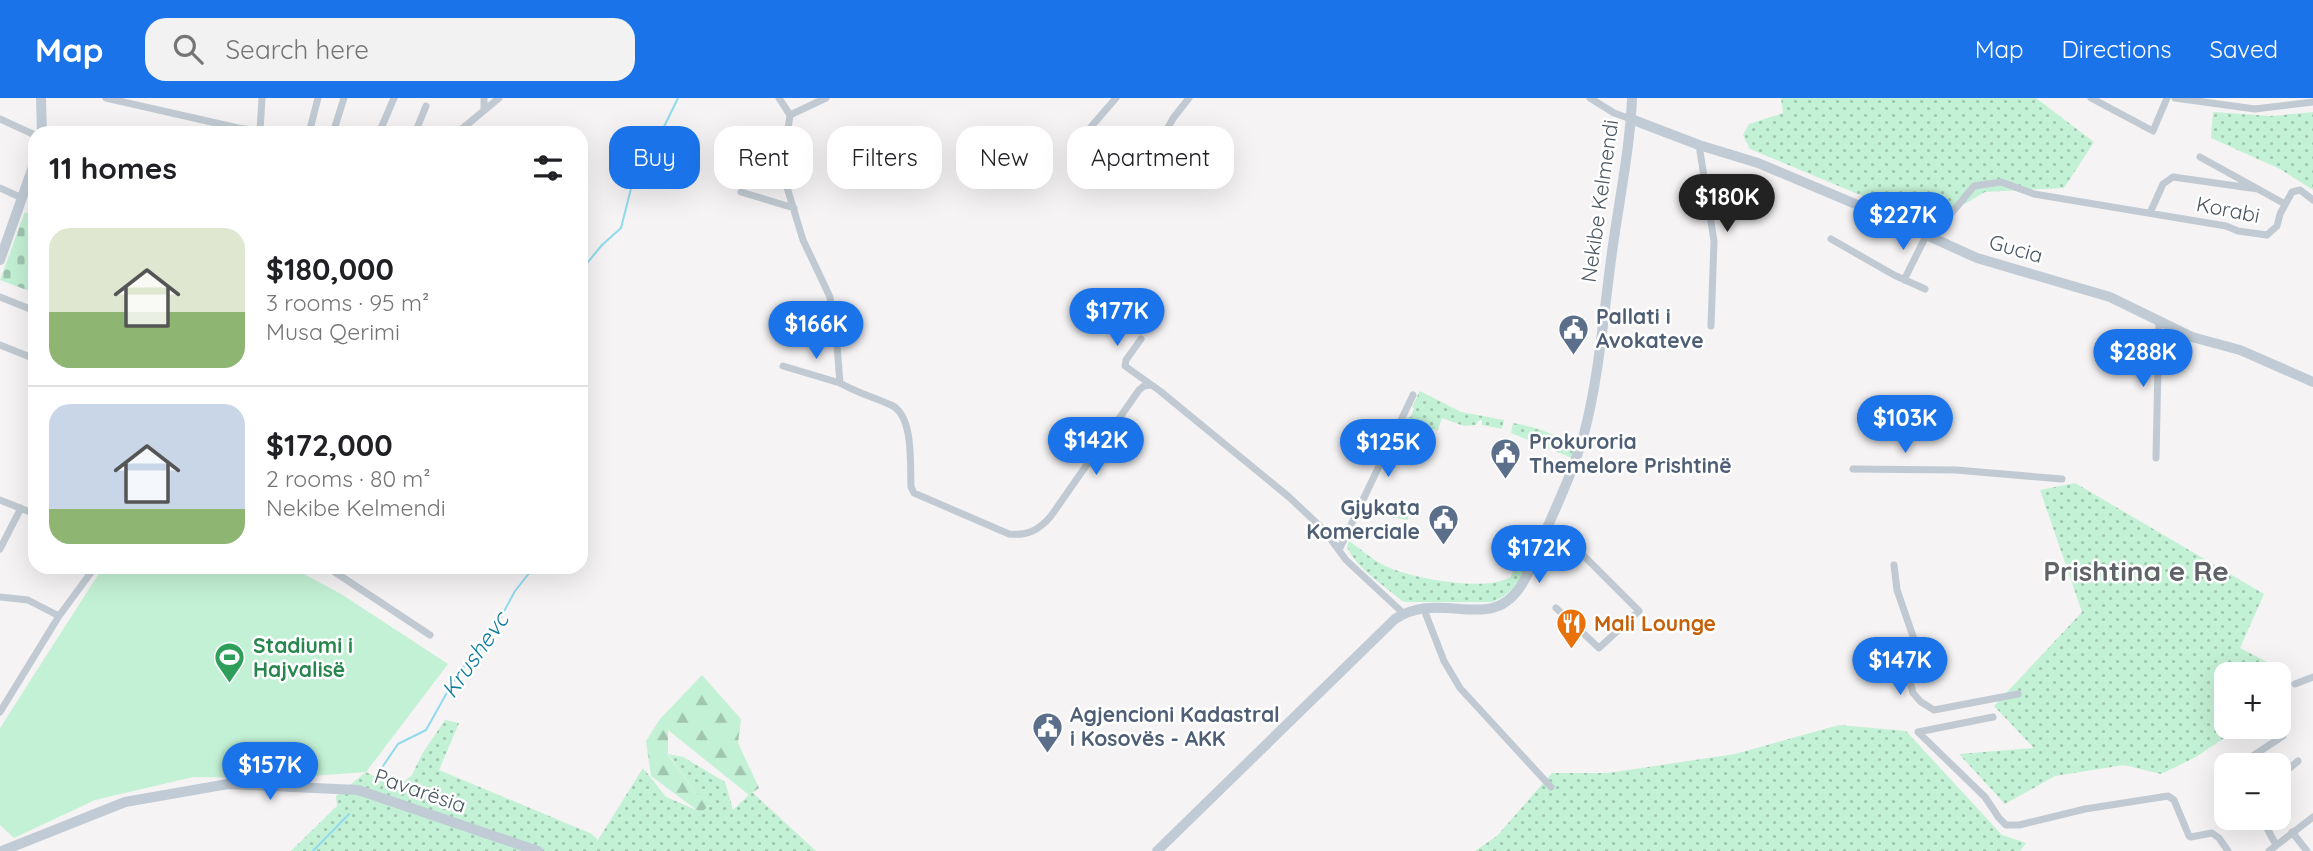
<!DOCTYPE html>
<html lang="en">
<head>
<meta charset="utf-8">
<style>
	body { margin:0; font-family:Quicksand,sans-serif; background:#f2f2f2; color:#202124; height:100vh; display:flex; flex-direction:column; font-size:26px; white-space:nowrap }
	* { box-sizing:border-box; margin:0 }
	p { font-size:23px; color:#757577 }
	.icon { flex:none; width:38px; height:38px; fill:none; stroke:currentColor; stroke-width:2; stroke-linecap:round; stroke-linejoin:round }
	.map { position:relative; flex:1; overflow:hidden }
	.sheet { position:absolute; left:28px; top:28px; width:560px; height:448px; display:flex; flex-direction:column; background:#fff; border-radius:21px; box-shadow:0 7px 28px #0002 }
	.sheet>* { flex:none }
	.banner { position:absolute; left:609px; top:28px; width:665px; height:63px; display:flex; gap:14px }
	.fabs { position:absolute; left:2214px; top:564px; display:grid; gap:14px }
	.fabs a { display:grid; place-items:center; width:77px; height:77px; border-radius:14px; background:#fff; box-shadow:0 7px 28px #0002; font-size:35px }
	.price { position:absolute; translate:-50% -60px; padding:0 16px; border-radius:24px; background:#1a73e8; color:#fff; font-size:23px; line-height:46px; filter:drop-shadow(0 2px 4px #0008) }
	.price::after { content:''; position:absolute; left:50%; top:42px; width:21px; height:16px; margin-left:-10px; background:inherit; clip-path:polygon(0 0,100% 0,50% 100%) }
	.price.active { background:#222; color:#fff }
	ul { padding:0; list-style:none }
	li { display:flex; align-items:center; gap:21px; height:175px; padding:0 21px }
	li+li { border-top:2px solid #e0e0e0 }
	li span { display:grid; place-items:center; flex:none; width:196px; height:140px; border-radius:21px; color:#555 }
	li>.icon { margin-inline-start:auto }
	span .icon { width:84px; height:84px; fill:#fffc; stroke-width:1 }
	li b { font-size:30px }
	h2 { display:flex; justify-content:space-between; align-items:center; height:84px; padding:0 21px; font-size:30px }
	.chip { padding:0 24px; border-radius:21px; background:#fff; box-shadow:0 7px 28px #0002; font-size:24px; line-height:63px }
	.chip.active { background:#1a73e8; color:#fff }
	header { display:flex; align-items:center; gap:42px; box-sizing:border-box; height:98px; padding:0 35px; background:#1a73e8; color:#fff }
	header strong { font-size:33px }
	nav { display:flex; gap:38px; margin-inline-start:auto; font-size:24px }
	.search { width:490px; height:63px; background:#f2f2f2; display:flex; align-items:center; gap:18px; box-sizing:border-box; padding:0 24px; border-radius:21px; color:#757577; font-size:26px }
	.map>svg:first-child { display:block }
	.grass { fill:url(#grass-dots) }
	.forest { fill:url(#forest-firs) }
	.cemetery { fill:url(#cemetery-stones) }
	.garden { fill:#c3f1d5 }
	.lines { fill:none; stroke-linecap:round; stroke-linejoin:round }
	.stream { stroke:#90daee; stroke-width:2 }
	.street { stroke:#c1cad2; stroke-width:7 }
	.secondary { stroke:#c1cbd6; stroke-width:10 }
	.labels { text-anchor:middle; stroke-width:5; stroke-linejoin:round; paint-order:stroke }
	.street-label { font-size:21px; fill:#4a5661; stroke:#fff }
	.service-label { font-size:21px; font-weight:bold; fill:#4e5e75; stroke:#fff; text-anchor:start }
	.food-label { font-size:21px; font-weight:bold; fill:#c56008; stroke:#fff; text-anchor:start }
	.leisure-label { font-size:21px; font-weight:bold; fill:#27864d; stroke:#fff; text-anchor:start }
	.water-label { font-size:23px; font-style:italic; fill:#0c7c9b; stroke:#fff }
	.district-label { font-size:28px; font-weight:bold; fill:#5f6368; stroke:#fff }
</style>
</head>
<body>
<header>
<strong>Map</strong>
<div class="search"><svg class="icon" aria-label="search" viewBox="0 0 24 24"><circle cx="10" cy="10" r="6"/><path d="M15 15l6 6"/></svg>Search here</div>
<nav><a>Map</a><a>Directions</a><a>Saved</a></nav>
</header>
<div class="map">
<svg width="2313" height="753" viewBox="0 0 2313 753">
	<defs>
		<pattern id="grass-dots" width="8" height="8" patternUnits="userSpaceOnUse" patternTransform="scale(1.75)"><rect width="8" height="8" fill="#c3f1d5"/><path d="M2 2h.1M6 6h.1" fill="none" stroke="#a0c6b0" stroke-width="1.8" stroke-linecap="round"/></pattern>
		<pattern id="forest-firs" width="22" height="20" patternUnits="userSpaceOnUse" patternTransform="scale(1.75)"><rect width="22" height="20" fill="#c3f1d5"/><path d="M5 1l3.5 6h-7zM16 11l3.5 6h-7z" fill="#a0c6b0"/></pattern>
		<pattern id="cemetery-stones" width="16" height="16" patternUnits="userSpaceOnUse" patternTransform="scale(1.75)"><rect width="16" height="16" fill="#c3f1d5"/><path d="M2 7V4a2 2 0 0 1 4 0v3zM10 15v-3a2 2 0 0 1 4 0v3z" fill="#a0c6b0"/></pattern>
	</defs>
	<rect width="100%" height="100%" fill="#f5f3f3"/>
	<path class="grass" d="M 1781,0 L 2036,0 L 2094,44 L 2064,90 L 1985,94 L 1930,126 L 1750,51 L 1743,37 L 1749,26 L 1783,15 Z
		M 2213,14 L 2271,18 L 2313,14 L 2313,92 L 2280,71 L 2211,40 Z
		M 1420,293 L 1461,314 L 1504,322 L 1502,331 L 1482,327 L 1482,322 L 1478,323 L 1476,327 L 1464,328 L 1442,320 L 1438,332 L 1418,328 L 1417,333 L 1401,331 L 1407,319 L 1411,319 L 1414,310 L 1412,309 Z
		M 1513,325 C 1536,329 1557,335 1575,352 L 1572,360 L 1511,335 Z
		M 2075,385 L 2264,496 L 2240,550 L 2267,564 L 2269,576 L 2226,576 L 2226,628 L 2242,628 L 2196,659 L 2161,676 L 2124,667 L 2055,678 L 2005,706 L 1959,656 L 2034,650 L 1994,608 L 2082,514 L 2040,392 Z
		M 1388,403 L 1409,407 L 1408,422 L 1387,418 Z
		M 1349,443 C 1362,452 1375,464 1390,470 C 1417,481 1485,494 1511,479 L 1518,458 L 1534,455 C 1523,475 1516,495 1492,504 L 1407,504 L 1402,503 C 1384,487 1357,471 1347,449 Z
		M 445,622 L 459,625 L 439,672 L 592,736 L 598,742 L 643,670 L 666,699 L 701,714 L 710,707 L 697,696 L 668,656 L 683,659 L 725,684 L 733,712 L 752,694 L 816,753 L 291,753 L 337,708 L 336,698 L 366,674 L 396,690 L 412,677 L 422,656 Z
		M 1839,627 L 1906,633 L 2002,737 L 2026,745 L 2020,753 L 1475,753 L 1497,738 L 1552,675 L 1608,675 L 1735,656 Z"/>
	<path class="forest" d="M 702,577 L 741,621 L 738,645 L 759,690 L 749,697 L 668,632 L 668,657 L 697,696 L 710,706 L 701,715 L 651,678 L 646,643 L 660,621 Z"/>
	<path class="cemetery" d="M 25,114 L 35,119 L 35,195 L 0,182 Z"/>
	<path class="garden" d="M 103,469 L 291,469 L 341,496 L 448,566 L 366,674 L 284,680 L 193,679 L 95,702 L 14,740 L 0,727 L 0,630 Z"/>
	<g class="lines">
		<path class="stream" d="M 581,177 L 583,170 L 602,147 L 621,130 L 639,59 L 658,41 L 678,0
			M 383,668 L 398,646 L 426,632 L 458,575 L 488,543 L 515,493 L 534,469
			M 313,753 L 349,716"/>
		<path class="street" d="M 106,0 L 238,30 L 276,35
			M 484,0 L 484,11
			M 779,0 L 790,17
			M 1590,0 L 1614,15 L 1631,21
			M 2091,0 L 2153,33 L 2167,0
			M 2175,0 L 2255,11 L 2313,4
			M 790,17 L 782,73 L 803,142 L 830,199 L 837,248 L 840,285 C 857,295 874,299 891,307 C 914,317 910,367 911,389 L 914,395 L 1009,436 C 1028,438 1039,432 1051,418 L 1139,292 L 1144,288 L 1151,287
			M 790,17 L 826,0
			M 0,21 L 35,37
			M 260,33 L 262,0
			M 309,35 L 318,0
			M 333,35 L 344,0
			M 379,35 L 394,0
			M 415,35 L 426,8
			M 457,35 L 499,0
			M 1164,36 L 1174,19 L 1189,0
			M 1084,37 L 1116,0
			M 1699,47 L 1714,143 L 1711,228
			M 2200,59 L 2285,106
			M 0,90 L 22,100
			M 741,94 L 794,110
			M 2150,115 L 2163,86 L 2173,79 L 2258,91
			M 1931,140 L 1974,88 L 2001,84 L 2034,96 L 2226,128 L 2238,133 L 2267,137 L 2277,128 L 2280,116 L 2292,94 L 2300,92 L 2313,102
			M 1831,141 L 1894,177 L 1925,191
			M 1904,182 L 1926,138
			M 0,199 L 35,213
			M 1141,241 L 1126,262 L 1125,268 L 1160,293 L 1289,399 L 1324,432 L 1346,462 L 1403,515
			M 0,247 L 35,261
			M 783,268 L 840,285
			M 2156,360 L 2159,222
			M 1853,371 L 1956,372 L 2062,381
			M 0,402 L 35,416
			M 1548,429 L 1566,440 L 1639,513 L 1599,550 L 1556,510
			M 0,451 L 21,410
			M 1339,452 L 1413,297
			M 1894,467 L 1897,492 L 1915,544 L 1910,584 L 1913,595 L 1921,604 L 1934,612 L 2018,596
			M 327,469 L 430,537
			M 0,499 L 28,502 L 59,518
			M 1423,509 L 1444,563 L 1460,590 L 1551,689
			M 2295,586 L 2313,579
			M 0,614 L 59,518 L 95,469
			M 1993,619 L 1918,634 L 1985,699 L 1999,720 L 2006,727 L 2019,727 L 2085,711 L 2168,698 L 2174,702 L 2189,738 L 2191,739 L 2212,735 L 2219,740 L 2228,753
			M 2239,667 L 2283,638
			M 2278,680 L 2298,663
			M 2261,719 L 2276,747
			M 2292,734 L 2307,753
			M 2269,753 L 2313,719"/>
		<path class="secondary" d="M 41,0 L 42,35
			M 1631,21 L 1699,47 L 1758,65 L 1891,121 L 1977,160 L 2110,199 L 2192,239 L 2240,252 L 2313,284
			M 0,162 L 35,63
			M 2,753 L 125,704 L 228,686 L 358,692 L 538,753
			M 1157,753 L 1395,521 C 1433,495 1479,525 1507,503 C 1526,489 1534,460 1543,439 C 1558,405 1574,371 1584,336 C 1600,275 1604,209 1613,147 C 1620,98 1630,49 1632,0"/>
	</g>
	<defs>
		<symbol id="civic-pin" viewBox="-11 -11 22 30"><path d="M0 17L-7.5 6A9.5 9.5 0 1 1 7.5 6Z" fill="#5c6f8a" stroke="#fff"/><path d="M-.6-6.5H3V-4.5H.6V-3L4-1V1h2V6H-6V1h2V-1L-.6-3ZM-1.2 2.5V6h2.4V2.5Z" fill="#fff"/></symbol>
		<symbol id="restaurant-pin" viewBox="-11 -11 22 30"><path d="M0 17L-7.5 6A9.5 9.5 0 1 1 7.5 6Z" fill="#e8710a" stroke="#fff"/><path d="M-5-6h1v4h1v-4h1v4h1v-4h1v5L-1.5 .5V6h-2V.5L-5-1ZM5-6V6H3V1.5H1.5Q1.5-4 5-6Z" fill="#fff"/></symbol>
		<symbol id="stadium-pin" viewBox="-11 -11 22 30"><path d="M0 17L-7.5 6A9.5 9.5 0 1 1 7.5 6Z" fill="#2e9e5b" stroke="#fff"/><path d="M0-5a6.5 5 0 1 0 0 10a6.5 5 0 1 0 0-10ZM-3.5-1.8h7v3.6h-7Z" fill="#fff"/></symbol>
	</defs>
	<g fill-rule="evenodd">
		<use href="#civic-pin" x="1556" y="214" width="35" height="47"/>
		<use href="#civic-pin" x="1488" y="338" width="35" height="47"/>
		<use href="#civic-pin" x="1426" y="404" width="35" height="47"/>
		<use href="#restaurant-pin" x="1554" y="508" width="35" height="47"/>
		<use href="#stadium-pin" x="212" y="542" width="35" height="47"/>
		<use href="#civic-pin" x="1030" y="612" width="35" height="47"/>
	</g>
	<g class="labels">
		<g class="street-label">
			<text transform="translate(1600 103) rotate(-82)" y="7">Nekibe Kelmendi</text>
			<text transform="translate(2228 112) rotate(11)" y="7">Korabi</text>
			<text transform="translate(2016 151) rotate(16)" y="7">Gucia</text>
			<text transform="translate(420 693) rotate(19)" y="7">Pavarësia</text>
		</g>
		<g class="service-label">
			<text x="1596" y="226">Pallati i<tspan x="1596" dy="24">Avokateve</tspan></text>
			<text x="1529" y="351">Prokuroria<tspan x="1529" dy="24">Themelore Prishtinë</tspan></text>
			<text x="1420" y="417" text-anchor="end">Gjykata<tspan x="1420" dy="24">Komerciale</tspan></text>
			<text x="1070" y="624">Agjencioni Kadastral<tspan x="1070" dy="24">i Kosovës - AKK</tspan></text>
		</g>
		<g class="food-label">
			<text x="1594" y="533">Mali Lounge</text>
		</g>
		<g class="leisure-label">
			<text x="253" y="555">Stadiumi i<tspan x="253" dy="24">Hajvalisë</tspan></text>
		</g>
		<g class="water-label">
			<text transform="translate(475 557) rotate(-55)" y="8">Krushevc</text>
		</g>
		<g class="district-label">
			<text x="2136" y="483">Prishtina e Re</text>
		</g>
	</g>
</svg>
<div class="fabs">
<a>+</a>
<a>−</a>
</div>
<b class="price active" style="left:1727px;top:136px">$180K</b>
<b class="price" style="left:1903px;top:154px">$227K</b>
<b class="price" style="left:1117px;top:250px">$177K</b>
<b class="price" style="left:816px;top:263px">$166K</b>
<b class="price" style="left:2143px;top:291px">$288K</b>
<b class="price" style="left:1905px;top:357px">$103K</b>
<b class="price" style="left:1096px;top:379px">$142K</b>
<b class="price" style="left:1388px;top:381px">$125K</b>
<b class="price" style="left:1539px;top:487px">$172K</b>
<b class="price" style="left:1900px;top:599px">$147K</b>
<b class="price" style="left:270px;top:704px">$157K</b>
<div class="banner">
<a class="chip active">Buy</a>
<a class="chip">Rent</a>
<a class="chip">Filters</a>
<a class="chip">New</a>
<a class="chip">Apartment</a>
</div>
<section class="sheet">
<h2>11 homes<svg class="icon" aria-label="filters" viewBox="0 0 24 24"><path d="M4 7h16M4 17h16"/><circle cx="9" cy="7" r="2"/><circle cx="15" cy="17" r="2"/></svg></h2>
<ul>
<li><span style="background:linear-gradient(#dfe7d0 60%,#8fb573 0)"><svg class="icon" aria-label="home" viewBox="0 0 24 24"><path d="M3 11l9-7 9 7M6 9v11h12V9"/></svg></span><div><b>$180,000</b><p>3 rooms · 95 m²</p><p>Musa Qerimi</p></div></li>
<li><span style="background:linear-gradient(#c9d6e8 75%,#8fb573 0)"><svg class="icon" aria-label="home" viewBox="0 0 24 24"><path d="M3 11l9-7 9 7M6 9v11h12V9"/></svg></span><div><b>$172,000</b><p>2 rooms · 80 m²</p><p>Nekibe Kelmendi</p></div></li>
</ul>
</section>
</div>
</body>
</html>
